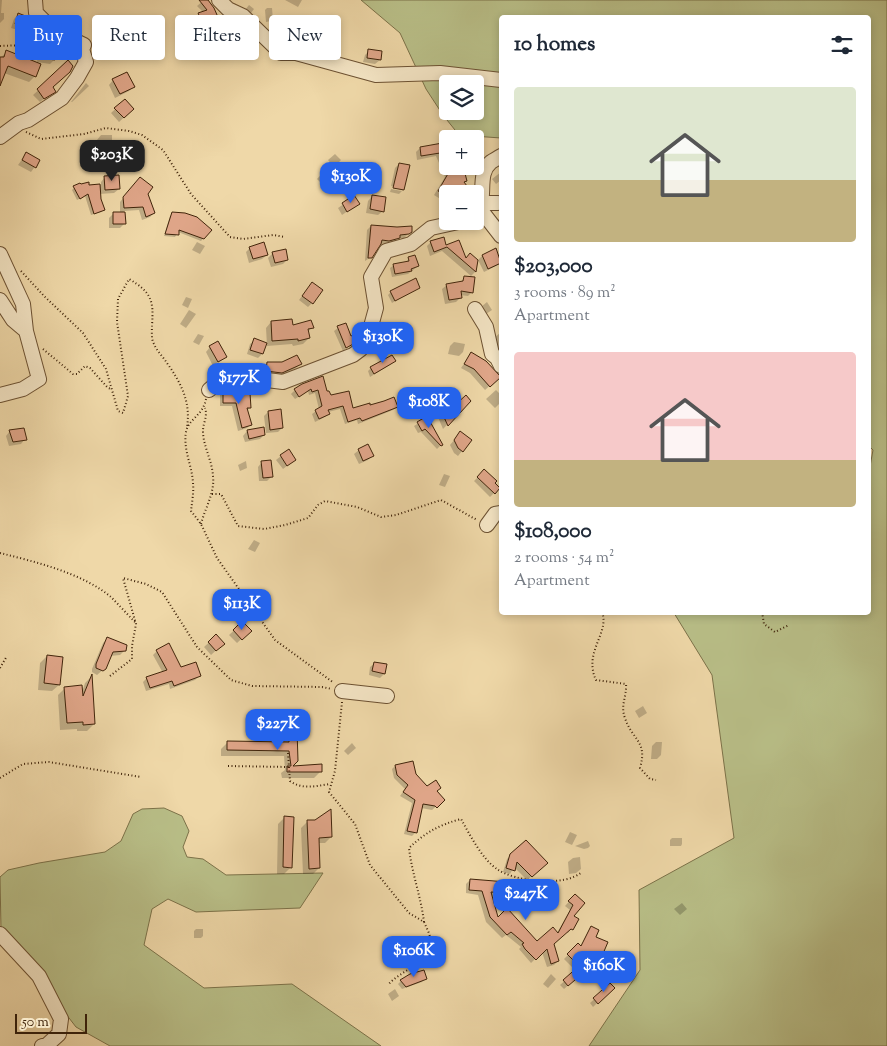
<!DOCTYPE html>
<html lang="en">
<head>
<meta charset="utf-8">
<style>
	body { margin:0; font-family:"Sorts Mill Goudy",serif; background:#f2f2f3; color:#1f2937; height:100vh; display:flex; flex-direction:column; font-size:19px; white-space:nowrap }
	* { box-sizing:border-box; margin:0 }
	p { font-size:16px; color:#747a83 }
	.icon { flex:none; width:28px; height:28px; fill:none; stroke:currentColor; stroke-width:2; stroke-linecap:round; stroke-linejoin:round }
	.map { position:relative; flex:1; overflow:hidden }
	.panel { position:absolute; left:499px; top:15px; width:372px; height:600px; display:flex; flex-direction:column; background:#fff; border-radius:5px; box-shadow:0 2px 8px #0003 }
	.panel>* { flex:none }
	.banner { position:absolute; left:15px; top:15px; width:409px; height:45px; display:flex; gap:10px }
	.controls { position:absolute; left:439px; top:75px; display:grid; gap:10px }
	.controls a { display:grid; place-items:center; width:45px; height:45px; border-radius:5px; background:#fff; box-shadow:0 2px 8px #0003; font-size:25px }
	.scale { position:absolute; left:15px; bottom:12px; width:72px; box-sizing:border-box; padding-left:5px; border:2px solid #40240a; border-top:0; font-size:14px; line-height:18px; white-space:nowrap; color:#40240a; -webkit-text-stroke:4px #f5e6c6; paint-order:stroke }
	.price { position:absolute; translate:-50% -42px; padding:0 11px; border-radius:10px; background:#2563eb; color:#fff; font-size:16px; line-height:32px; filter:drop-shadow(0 1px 2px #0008) }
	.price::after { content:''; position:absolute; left:50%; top:30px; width:15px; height:11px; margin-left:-8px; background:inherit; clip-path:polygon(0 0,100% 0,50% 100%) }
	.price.on { background:#222; color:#fff }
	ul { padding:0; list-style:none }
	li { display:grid; align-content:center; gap:10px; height:265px; padding:0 15px }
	li span { display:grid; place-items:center; height:155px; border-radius:5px; color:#555 }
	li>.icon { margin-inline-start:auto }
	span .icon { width:90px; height:90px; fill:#fffc; stroke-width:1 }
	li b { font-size:21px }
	h2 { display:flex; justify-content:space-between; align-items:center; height:60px; padding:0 15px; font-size:21px }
	.tag { padding:0 18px; border-radius:5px; background:#fff; box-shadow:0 2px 8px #0003; font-size:18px; line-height:45px }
	.tag.on { background:#2563eb; color:#fff }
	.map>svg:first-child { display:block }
	.green { fill:#b9bf88; stroke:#7c7249; fill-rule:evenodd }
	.shadow { fill:#0003 }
	.building { fill:#e0a689; stroke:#40240a }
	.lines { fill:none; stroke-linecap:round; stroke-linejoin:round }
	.minor-casing { stroke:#6c5132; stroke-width:16 }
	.path { stroke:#40240a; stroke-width:2; stroke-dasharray:1 2.5; stroke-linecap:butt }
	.minor { stroke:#f5e6c6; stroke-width:14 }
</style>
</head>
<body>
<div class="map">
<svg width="887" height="1046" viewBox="0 0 887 1046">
	<rect width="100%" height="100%" fill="#efd8a8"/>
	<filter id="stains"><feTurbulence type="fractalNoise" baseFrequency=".004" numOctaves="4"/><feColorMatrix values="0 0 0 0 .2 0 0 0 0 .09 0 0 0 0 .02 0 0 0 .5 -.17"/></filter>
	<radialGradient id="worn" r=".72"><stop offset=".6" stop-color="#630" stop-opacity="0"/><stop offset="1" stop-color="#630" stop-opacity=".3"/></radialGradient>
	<path class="green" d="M 361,0 L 887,0 L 887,1046 L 589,1046 L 640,970 L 639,890 L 734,838 L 712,675 L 674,613 L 869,612 L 869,472 L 873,450 L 869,446 L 869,18 L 501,18 L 501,138 L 459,135 L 443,115 L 426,89 L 400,33 ZM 448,84 L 475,84 L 475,111 L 448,111 Z
		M 164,808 L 182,816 L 189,831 L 183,847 L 187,857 L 203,859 L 226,875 L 323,873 L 300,908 L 196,912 L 168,899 L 152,909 L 144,945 L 204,988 L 292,984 L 381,1046 L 110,1046 L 76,1027 L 1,930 L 0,877 L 8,870 L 39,863 L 105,852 L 121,841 L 133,814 L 142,809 Z"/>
	<path class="shadow" d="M 0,0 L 2,0 L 1,13 L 4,13 L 4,19 L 0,23 Z
		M 204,0 L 207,0 L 213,8 L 218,24 L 215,27 L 214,26 L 191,35 L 190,29 L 198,26 L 195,18 L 203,12 L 197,6 Z
		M 285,0 L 302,0 L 298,7 Z
		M 249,5 L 254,9 L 248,17 L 245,10 Z
		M 267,8 L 272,8 L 273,20 L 271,21 L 266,22 L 265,10 Z
		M 18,15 L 29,28 L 25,32 L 11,28 L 14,19 Z
		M 42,49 L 54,60 L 50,64 L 37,62 L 38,54 Z
		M 369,51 L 380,60 L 375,64 L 363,62 L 365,55 Z
		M 7,52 L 35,76 L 29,82 L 4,73 L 0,84 L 0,58 Z
		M 113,80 L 133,87 L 129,91 L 115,98 L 109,85 Z
		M 86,83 L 89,86 L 72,102 L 71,102 Z
		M 43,86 L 52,87 L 54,91 L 40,102 L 33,95 Z
		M 125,100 L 133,109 L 119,122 L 111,113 Z
		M 101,135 L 112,135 L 112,142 L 108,147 L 97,147 L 97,140 Z
		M 448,143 L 448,166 L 466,180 L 442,200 L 434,195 L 445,177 L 436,156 L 417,160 L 416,152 L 420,148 Z
		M 26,154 L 39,161 L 31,172 L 18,165 Z
		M 335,154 L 341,160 L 334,167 L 328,160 Z
		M 399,164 L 408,166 L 403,190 L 399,194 L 390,192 L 391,189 L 402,191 L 402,189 L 391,186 L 395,168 Z
		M 329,166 L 333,169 L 321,183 L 317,179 Z
		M 501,172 L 501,180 L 496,184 L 492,179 Z
		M 105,177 L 119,189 L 114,193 L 99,194 L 103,210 L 101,212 L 91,215 L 85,196 L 77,200 L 72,190 L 74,188 L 101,185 L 101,182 Z
		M 136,182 L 147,193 L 154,213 L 150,217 L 142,220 L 139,210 L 124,211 L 124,224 L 120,228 L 109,228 L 109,218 L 113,214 L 120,213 L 120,202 Z
		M 372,196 L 383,211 L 378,215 L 366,213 L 368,201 Z
		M 354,197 L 358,204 L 342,215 L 338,208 Z
		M 173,214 L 210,230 L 201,241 L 178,232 L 175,237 L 164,236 L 170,216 Z
		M 501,217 L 501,232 L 495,223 Z
		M 371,226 L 411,231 L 404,238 L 398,238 L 394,242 L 380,244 L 371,257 L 365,261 L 367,230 Z
		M 197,242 L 205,246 L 200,254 L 192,250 Z
		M 431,242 L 446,247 L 458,242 L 465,259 L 476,260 L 475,272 L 471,276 L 442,251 L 430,256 L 427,246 Z
		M 250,248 L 267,255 L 262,259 L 249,263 L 246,252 Z
		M 495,250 L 501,262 L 496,266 L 484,272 L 478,260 L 482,256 Z
		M 273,253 L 287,260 L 283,264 L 271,267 L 268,258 Z
		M 409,259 L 418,266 L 408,274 L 392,277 L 390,268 L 394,265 L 406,262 Z
		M 465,277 L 472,292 L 468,296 L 460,295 L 461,297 L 456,302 L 445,304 L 442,289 L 447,285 L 460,283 Z
		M 312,283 L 312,303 L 308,307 L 299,300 Z
		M 419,287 L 392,303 L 388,295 L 391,292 Z
		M 186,297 L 192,299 L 188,308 L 182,305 Z
		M 487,302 L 492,310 L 486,314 L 481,307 Z
		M 189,310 L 196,314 L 186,328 L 180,324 Z
		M 271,322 L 292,326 L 312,327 L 308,332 L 309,338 L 303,344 L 293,346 L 292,344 L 267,346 L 266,328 Z
		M 338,328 L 354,342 L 343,351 L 334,331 Z
		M 501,332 L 501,356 L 494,345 L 493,339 Z
		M 198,334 L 204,336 L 199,345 L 193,342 Z
		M 255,340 L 262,354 L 258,358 L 247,354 L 250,344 Z
		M 454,342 L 465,344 L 463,352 L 459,356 L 448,354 L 450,346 Z
		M 210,347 L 225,357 L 213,366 L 206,352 Z
		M 471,354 L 495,381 L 485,390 L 470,373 L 461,368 Z
		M 267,363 L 300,364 L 296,368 L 277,377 L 263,375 L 263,367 Z
		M 391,364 L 370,377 L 368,371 L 371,368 Z
		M 322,378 L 326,393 L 330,397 L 352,410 L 369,406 L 397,407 L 393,410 L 358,424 L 357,420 L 345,424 L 340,409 L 328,412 L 329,414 L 325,417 L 315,422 L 312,414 L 319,409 L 315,393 L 309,395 L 308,391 L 295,399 L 291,394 L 295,390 Z
		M 226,388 L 229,395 L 250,408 L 246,411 L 251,424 L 247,428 L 238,431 L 232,406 L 220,406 L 220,394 Z
		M 496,390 L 501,395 L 501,402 L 495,408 L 486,399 Z
		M 470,401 L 443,429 L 435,410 L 439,405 L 453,409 Z
		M 268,412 L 282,428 L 278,432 L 266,433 L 264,416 Z
		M 427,418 L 441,445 L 437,449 L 421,432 L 418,433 L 414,426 Z
		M 10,431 L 25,439 L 21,444 L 9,446 L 6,436 Z
		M 247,431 L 264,435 L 260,439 L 245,442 L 243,436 Z
		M 460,433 L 462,451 L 458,456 L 454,453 L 450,445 Z
		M 359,450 L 372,456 L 368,460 L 359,464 L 354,454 Z
		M 281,456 L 295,460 L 283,469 L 276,460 Z
		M 246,461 L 247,468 L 240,471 L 238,465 Z
		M 262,462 L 272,476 L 267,481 L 259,481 L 258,467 Z
		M 484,471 L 499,488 L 490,497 L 474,481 Z
		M 444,474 L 450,476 L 445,487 L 439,485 Z
		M 254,540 L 260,543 L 255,552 L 248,549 Z
		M 242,623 L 250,631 L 237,643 L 229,635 Z
		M 216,636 L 223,644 L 211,655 L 204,647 Z
		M 107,639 L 125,650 L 120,655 L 110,656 L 105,668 L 97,675 L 92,672 L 92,669 L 103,643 Z
		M 157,651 L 180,668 L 199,676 L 195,680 L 170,689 L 169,684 L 146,691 L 143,682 L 147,678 L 163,673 L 153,655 Z
		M 47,656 L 59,685 L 52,691 L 38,690 L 40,663 Z
		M 375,663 L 384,674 L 380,678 L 369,675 L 370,667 Z
		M 91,677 L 94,724 L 87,731 L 77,731 L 77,729 L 60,730 L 58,695 L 65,688 L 82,692 L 85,683 Z
		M 643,706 L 647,713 L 639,718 L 635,711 Z
		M 290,730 L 297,761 L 291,767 L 320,772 L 314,778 L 282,778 L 281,773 L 285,770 L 284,756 L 221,756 L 221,749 L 227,743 L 283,743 L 284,737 Z
		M 656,742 L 662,742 L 661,755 L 657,759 L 651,759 L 652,746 Z
		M 352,743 L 356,748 L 348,755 L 344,751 Z
		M 395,766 L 415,775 L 443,800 L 432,810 L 421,808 L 416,832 L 412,836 L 404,834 L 412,803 L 400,796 L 405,789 L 394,778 L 392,769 Z
		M 284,818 L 291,867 L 284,874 L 277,874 L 278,824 Z
		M 307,822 L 331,837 L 325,843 L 318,843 L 319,868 L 313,874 L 303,874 L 301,828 Z
		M 570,832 L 577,835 L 572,845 L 565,842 Z
		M 672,838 L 682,838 L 682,844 L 681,846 L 670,846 L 670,840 Z
		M 588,841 L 590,846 L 588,848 L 584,849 L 575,846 Z
		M 511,855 L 542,867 L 527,880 L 514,867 L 510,874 L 503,872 L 507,859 Z
		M 580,857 L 581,869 L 576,873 L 569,874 L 568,862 L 573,858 Z
		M 470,880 L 505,883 L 504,893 L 500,897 L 491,896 L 498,920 L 507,910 L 537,943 L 553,929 L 557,933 L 570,910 L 565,906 L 575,895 L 583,903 L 572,916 L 577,919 L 568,933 L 566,932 L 555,942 L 549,935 L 558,961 L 554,965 L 547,967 L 542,952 L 531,963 L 519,949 L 521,947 L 506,935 L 502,938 L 486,922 L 478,895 L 466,893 L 466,884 Z
		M 682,903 L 687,909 L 680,915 L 674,909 Z
		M 591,928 L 601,956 L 597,959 L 593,957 L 585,965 L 584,971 L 564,989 L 560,985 L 576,971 L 564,959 L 578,945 L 580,947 L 588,932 Z
		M 196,929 L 203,929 L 203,936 L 201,938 L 194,938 L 194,931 Z
		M 406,943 L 409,949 L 399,954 L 397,948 Z
		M 551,974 L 556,979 L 548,988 L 543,984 Z
		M 425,978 L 422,982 L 402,989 L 398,984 L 401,981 Z
		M 610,985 L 613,988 L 593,1007 L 590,1003 Z
		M 395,989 L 399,996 L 392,1001 L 388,994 Z"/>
	<path class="building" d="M 199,0 L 208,0 L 214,8 L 221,24 L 218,22 L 204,27 L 198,13 L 207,10 Z
		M 18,13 L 28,17 L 33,22 L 30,29 L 15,24 Z
		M 42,48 L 57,50 L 55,60 L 41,58 Z
		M 368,49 L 382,51 L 381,60 L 367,58 Z
		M 6,50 L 41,64 L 36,77 L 8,66 L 0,86 L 0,57 L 4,57 Z
		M 68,60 L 73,66 L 70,72 L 53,87 L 56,92 L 44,99 L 37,89 Z
		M 127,72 L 135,87 L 120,94 L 112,79 Z
		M 125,99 L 134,109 L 124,118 L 114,108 Z
		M 448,142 L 448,166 L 463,166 L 467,181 L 464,182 L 473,194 L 448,194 L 447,196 L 438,191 L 449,172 L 440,153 L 421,156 L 420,147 Z
		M 26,152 L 40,160 L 36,168 L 22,160 Z
		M 399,163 L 410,165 L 404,190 L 393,188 Z
		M 119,175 L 120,189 L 105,190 L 104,176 Z
		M 140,177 L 153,187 L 148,194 L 155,213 L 146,217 L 143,207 L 124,208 L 123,197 Z
		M 89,182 L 89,185 L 100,184 L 101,199 L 105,210 L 94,214 L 88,194 L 80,199 L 73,186 L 80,183 L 81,184 Z
		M 354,195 L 360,204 L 347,212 L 342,203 Z
		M 372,195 L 386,197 L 384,212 L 370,209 Z
		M 113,212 L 125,212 L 126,224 L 113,224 Z
		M 172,212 L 185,213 L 197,217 L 212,230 L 204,239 L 179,230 L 179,235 L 165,234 Z
		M 371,225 L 397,227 L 412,226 L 412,232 L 409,234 L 400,235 L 400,238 L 389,241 L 382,240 L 381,244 L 372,258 L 368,258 Z
		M 444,237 L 446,245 L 459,240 L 466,258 L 470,253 L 478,260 L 476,272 L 447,247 L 434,252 L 430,241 Z
		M 264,242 L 268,255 L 253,259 L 249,247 Z
		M 496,248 L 501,263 L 488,269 L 482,255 Z
		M 286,249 L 288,260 L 275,263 L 272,252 Z
		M 415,255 L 419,266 L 411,269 L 412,271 L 395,274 L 393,264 L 409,261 L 408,257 Z
		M 464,276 L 475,277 L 473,293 L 461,291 L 462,298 L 449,300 L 446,284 L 463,281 Z
		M 416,278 L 420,288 L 395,301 L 390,291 Z
		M 312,282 L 323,290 L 313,304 L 302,296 Z
		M 292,319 L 293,325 L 311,320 L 314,328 L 308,329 L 310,338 L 298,341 L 298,339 L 272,341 L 271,321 Z
		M 346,323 L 351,336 L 358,333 L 359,336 L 355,343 L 346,348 L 337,326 Z
		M 254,338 L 267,343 L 263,354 L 250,350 Z
		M 218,341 L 227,357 L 218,362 L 209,346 Z
		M 471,352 L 486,361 L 501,377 L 490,387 L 474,369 L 464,364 Z
		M 297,355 L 302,364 L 282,373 L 266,371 L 267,362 L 282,362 Z
		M 392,355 L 396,361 L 374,374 L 370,367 Z
		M 323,376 L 327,391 L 329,391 L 331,395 L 349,391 L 353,408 L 370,403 L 370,405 L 384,401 L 394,397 L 398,407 L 362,421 L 360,418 L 348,422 L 343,406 L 328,410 L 330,414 L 319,419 L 315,410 L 322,406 L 318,390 L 312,392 L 311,389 L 299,397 L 294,389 L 302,384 Z
		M 226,387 L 231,387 L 231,394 L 250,393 L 251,408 L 247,408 L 252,425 L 242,428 L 236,403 L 223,403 L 223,389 Z
		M 466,395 L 471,401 L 448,426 L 438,404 L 450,399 L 453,407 Z
		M 281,409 L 283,428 L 270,430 L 268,411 Z
		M 427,416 L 443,445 L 441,446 L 425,429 L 422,431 L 417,422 Z
		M 264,427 L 265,435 L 249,439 L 247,430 Z
		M 24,428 L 27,440 L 13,442 L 9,430 Z
		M 460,431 L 472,440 L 463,452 L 458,448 L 454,440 Z
		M 368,444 L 374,456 L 363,461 L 358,449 Z
		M 289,449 L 296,460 L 287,466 L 280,455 Z
		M 271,460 L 273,477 L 263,478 L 261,461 Z
		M 484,469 L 497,481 L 495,483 L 500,488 L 495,494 L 477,477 Z
		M 242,621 L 252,631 L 242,640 L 233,630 Z
		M 216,634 L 225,644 L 216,651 L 208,642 Z
		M 107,637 L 127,645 L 126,651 L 113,652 L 106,669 L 103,671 L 96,668 L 96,664 Z
		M 169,643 L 181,667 L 196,662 L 201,676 L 174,686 L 172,681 L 150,688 L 146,677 L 167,670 L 156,650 Z
		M 47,655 L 63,657 L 60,685 L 44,683 Z
		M 374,662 L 387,664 L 385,674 L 372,671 Z
		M 92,674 L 95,724 L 83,725 L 83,722 L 67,723 L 64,687 L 82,685 L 83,696 Z
		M 289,729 L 297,729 L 298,761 L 293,766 L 322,764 L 322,772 L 287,772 L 287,766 L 291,766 L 289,751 L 227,750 L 227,741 L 289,742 Z
		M 413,761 L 416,774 L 427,786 L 436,780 L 441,788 L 437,791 L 445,800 L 437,808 L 435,806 L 423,804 L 417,833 L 407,831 L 415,800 L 403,792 L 408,785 L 397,775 L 395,765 Z
		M 331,809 L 332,837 L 319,838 L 320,868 L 309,869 L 307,820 L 315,820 Z
		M 284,816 L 294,817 L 292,868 L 283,867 Z
		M 526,840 L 548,863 L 532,877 L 517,862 L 515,871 L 506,868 L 510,854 Z
		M 470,879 L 507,882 L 506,893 L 491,892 L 498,917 L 507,908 L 537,941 L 553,927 L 558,933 L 573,905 L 568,901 L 575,894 L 585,903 L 574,916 L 579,919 L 573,930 L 571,929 L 554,944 L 559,961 L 551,964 L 547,949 L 536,960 L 525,949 L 522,944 L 524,943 L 511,932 L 507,935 L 490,917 L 482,891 L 469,890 Z
		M 591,926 L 599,930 L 596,937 L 608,942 L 602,956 L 597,954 L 587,965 L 589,968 L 568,986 L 563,980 L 579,966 L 567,954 L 578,943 L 581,946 Z
		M 424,970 L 427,979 L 406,987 L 400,980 L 410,974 Z
		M 610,983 L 615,988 L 598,1004 L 593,998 Z"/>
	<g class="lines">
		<defs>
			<path id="minor" d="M 219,0 L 228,9 L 243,16 L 281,53 L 296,53 L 376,75 L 440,73 L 501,80
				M 0,137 L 19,123 L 28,120 L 62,98 L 77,78 L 86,62 L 82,49 L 84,45 L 53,30 L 36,13 L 35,0
				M 482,203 L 498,203
				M 480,209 L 501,236
				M 475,214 C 489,200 475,175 491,162 C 494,160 498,158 501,156
				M 0,254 L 23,304 L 26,331 L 39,379 L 23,389 L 0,395
				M 0,300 L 13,320 L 26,331
				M 475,309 L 486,327 L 492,354 L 497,358 L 501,366
				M 209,390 L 225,376 L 235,376 L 283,382 L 353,355 L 361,349 L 367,341 L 376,308 L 371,277 L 386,251 L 411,244 L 431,228 L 463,221
				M 487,525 L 495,514 L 501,513
				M 342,691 L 387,696
				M 0,934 L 39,976 L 61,1019 L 59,1034 L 47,1045 L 42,1046"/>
		</defs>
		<use href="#minor" class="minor-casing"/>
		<path class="path" d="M 0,46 L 54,44
			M 26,132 L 41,139 L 84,134 L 106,128 L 129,131 L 142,135 L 163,150 L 191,194 L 230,237 L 243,239 L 273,235 L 285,237
			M 21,271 L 44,296 L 83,333 L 106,369 L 118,411 L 123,413 L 128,396 L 117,322 L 118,299 L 129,279 C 151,292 154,300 152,325 C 152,331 151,339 154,344 C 157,351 163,357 167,363 C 181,383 191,402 187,427
			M 43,349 L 73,374 L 77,374 L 85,366 L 90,368 L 108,388 L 112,389
			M 206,399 C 203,416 188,419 186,432 C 183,450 192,465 193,483 C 194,492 192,502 191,511 L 201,524 L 217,558 L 275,640 L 334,683
			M 212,494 L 221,494 L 238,526 L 264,529 L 285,525 L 308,518 L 318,505 L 325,501 L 357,507 L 381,517 L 396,515 L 441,500 L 477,520
			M 201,524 C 205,508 215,493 213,476 C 212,460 203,446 203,431 C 203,423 208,416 205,408
			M 0,553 C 36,562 82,573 111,597 C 119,605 127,614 135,622
			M 602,612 C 610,633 583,652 596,680 L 626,684 C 627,697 620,705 625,718 C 632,740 648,741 640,768 L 650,779 L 656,780
			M 762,612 L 764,624 L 775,632 L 789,625
			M 0,668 L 7,656
			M 110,676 L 132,659 L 132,646 L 136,624 L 123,578 L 146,584 L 162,592 L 197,647 L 231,680 L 252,686 L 322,687 L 332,689
			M 342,702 L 335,771 L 329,792 L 355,824 L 370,865 L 409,913 L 424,922 C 426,927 429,932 430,937 C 436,961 400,970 388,985
			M 288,753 L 290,781 C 302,790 316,786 330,784
			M 228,766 L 289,767
			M 0,778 L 23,764 L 49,762 L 141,777
			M 424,922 C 421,897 412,874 409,848 C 426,832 439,825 461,819 C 470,835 482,859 497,869 C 515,882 565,887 582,872"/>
		<use href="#minor" class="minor"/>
	</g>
	<rect width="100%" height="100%" filter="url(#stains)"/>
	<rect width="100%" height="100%" fill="url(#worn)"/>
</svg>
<div class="controls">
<a><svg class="icon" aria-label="layers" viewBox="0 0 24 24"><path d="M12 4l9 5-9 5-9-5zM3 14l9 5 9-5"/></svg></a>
<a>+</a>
<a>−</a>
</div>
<div class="scale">50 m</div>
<b class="price on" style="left:112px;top:182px">$203K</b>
<b class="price" style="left:351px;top:204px">$130K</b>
<b class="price" style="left:383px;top:364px">$130K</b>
<b class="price" style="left:239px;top:405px">$177K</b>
<b class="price" style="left:429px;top:429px">$108K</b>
<b class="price" style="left:242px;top:631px">$113K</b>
<b class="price" style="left:278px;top:751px">$227K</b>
<b class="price" style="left:526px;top:921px">$247K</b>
<b class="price" style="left:414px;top:978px">$106K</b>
<b class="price" style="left:604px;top:993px">$160K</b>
<div class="banner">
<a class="tag on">Buy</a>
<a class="tag">Rent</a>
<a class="tag">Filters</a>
<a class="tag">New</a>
</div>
<section class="panel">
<h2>10 homes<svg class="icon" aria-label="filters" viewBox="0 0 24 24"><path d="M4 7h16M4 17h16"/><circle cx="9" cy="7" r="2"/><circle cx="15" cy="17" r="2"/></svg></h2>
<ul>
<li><span style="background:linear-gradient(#dfe7d0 60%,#c2b280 0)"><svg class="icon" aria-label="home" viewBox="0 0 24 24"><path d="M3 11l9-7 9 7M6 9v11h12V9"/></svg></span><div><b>$203,000</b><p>3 rooms · 89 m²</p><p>Apartment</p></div></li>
<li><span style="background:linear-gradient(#f6c9c9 70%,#c2b280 0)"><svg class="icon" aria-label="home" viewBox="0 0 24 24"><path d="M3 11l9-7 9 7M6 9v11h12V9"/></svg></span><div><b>$108,000</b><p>2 rooms · 54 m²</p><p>Apartment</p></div></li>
</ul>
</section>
</div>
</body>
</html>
